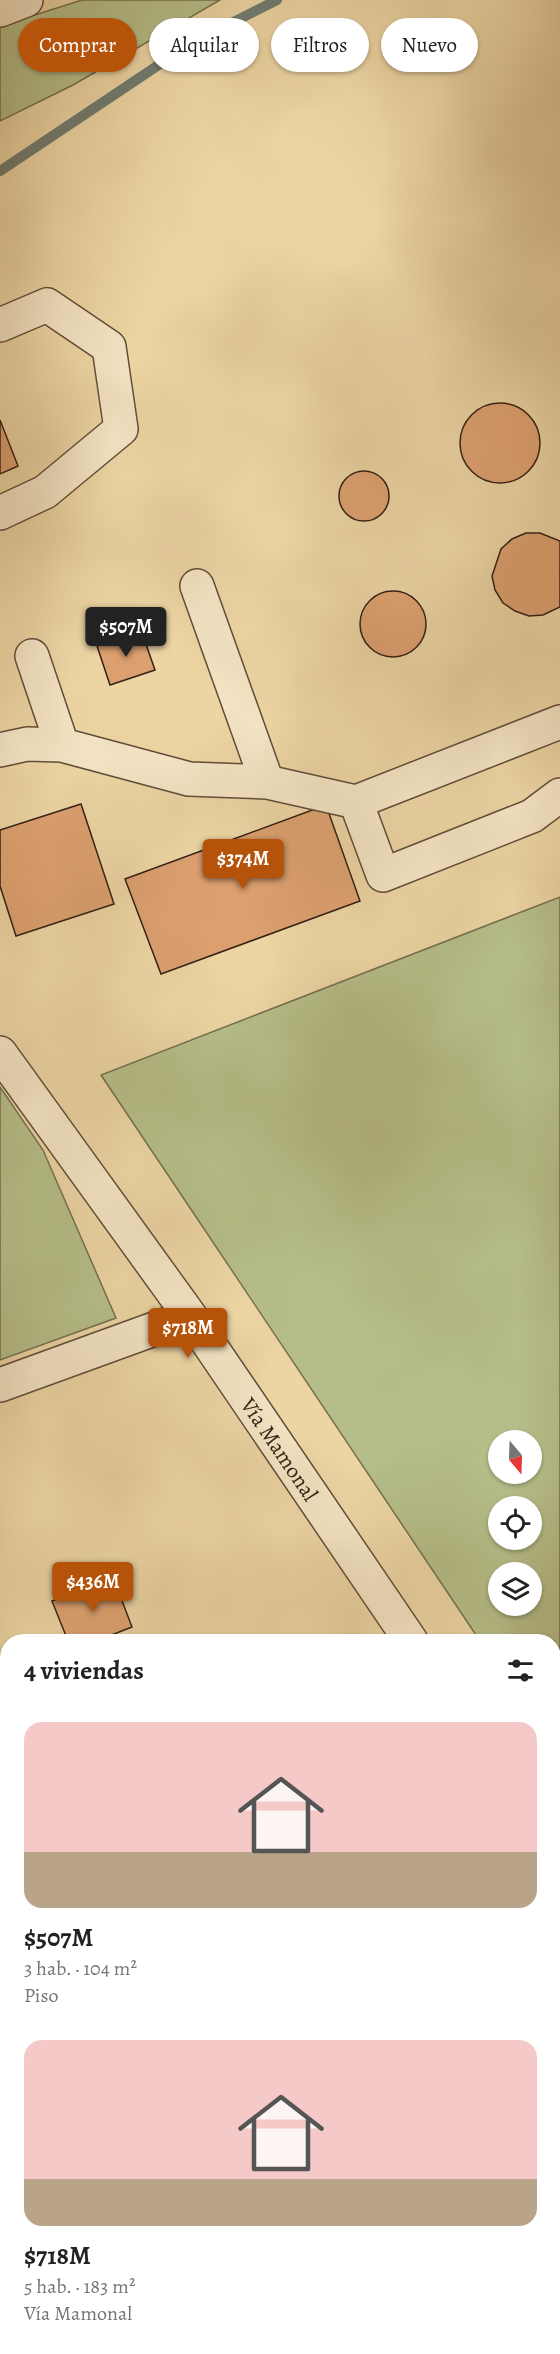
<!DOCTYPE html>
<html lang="es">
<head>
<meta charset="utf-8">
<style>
	body { margin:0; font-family:Alegreya,serif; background:#f6f6f6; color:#222; height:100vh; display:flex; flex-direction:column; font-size:22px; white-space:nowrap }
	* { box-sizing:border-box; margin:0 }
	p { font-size:20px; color:#767676 }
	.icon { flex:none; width:33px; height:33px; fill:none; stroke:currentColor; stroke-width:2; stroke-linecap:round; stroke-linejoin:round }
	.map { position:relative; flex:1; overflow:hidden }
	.drawer { position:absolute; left:0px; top:1634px; width:561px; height:722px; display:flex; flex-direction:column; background:#fff; border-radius:24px 24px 0 0; box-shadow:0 2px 4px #0004 }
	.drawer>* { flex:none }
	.guide { position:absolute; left:18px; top:18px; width:525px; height:54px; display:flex; gap:12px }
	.needle { width:39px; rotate:161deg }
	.tools { position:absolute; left:488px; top:1430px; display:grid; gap:12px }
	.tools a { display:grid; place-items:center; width:54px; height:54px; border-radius:50%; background:#fff; box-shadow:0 2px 4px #0004; font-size:30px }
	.price { position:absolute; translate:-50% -51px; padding:0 14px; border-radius:6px; background:#b45309; color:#fff; font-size:20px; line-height:39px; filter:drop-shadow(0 2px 3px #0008) }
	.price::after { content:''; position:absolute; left:50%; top:36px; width:18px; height:14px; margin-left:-9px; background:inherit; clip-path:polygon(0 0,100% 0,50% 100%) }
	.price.selected { background:#222; color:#fff }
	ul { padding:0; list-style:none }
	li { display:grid; align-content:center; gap:12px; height:318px; padding:0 24px }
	li span { display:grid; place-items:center; height:186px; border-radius:18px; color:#555 }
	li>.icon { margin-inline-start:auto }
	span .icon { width:108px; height:108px; fill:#fffc; stroke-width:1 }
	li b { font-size:26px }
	h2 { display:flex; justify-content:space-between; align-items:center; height:72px; padding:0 24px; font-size:26px }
	.chip { padding:0 21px; border-radius:27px; background:#fff; box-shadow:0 2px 4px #0004; font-size:21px; line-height:54px }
	.chip.selected { background:#b45309; color:#fff }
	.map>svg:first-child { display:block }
	.green { fill:#b5bd88; stroke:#746e4f; stroke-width:1.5; fill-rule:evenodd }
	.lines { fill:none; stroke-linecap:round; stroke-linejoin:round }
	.stream { stroke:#707b6f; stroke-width:10 }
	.building { fill:#dca070; stroke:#332016; stroke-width:1.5 }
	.minor-casing { stroke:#614d39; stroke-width:36 }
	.minor { stroke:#f3e3c3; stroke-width:33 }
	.labels { text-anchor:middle; stroke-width:5; stroke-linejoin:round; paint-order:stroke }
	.street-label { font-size:22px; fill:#332016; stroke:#f3e3c3 }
</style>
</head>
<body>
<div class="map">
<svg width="560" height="2354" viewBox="0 0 560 2354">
	<rect width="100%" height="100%" fill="#ecd4a3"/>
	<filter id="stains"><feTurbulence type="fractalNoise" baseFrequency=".00333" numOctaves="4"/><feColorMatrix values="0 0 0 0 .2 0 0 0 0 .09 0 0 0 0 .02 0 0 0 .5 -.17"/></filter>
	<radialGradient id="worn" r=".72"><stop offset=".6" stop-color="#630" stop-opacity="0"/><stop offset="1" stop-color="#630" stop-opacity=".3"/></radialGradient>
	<path class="green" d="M 82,0 L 220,0 L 73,85 L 0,121 L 0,26 Z
		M 560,897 L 560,1761 L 554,1752 L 554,1641 L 480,1641 L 101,1075 ZM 498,1440 L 531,1440 L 531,1473 L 498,1473 ZM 498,1506 L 531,1506 L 531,1539 L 498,1539 ZM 498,1572 L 531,1572 L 531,1605 L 498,1605 Z
		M 0,1087 L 43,1150 L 116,1318 L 0,1360 Z"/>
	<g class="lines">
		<path class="stream" d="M 0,171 L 190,44 L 277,0
			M 554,1934 L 560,1933
			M 0,2004 L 8,2001"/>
	</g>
	<path class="building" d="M460 443a40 40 0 1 1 80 0a40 40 0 1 1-80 0Z
		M 0,420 L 18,466 L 0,474 Z
		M339 496a25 25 0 1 1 50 0a25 25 0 1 1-50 0Z
		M 526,533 L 540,533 L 560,541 L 560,607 L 543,615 L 529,616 L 515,611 L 503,603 L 495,590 L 492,576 L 501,549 L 512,539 Z
		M360 624a33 33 0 1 1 66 0a33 33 0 1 1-66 0Z
		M 141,630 L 155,670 L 110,685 L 97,646 Z
		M 81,804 L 114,904 L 16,936 L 0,886 L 0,830 Z
		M 326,805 L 360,901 L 161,974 L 125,879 Z
		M 113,1577 L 132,1627 L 96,1641 L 68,1641 L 52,1601 Z
		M 554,2112 L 559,2113 L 554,2172 Z
		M 0,2200 L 8,2221 L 8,2243 L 0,2246 Z"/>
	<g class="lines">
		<defs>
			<path id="minor" d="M 0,10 L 26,0
				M 0,325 L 47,305 L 109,347 L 121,429 L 45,492 L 0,513
				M 197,586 L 267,782
				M 32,656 L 62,745
				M 0,750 L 27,744 L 62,745 L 189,779 L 267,782 L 356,802 L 560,722
				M 356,802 L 383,875 L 532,816 L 560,795
				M 0,1053 L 190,1316 L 411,1641
				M 0,1385 L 190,1316
				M 0,1811 L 8,1809
				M 554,1849 L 560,1858
				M 0,1882 L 8,1879
				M 0,1923 L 8,1920
				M 554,2203 L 560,2204
				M 0,2300 L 8,2297
				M 554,2309 L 560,2329"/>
		</defs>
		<use href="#minor" class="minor-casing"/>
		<use href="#minor" class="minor"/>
	</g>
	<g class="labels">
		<g class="street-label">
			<text transform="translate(280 1449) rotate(56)" y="8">Vía Mamonal</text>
		</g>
	</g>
	<rect width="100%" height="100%" filter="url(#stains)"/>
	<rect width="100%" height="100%" fill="url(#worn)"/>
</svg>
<div class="tools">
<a><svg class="needle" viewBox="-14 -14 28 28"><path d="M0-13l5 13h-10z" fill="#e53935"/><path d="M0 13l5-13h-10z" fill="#767676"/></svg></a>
<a><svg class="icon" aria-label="locate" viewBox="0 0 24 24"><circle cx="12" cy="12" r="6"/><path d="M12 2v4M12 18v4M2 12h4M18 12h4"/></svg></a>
<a><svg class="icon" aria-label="layers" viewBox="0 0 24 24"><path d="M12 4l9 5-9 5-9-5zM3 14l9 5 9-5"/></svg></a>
</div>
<b class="price selected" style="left:126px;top:658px">$507M</b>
<b class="price" style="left:243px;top:890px">$374M</b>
<b class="price" style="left:188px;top:1359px">$718M</b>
<b class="price" style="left:93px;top:1613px">$436M</b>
<div class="guide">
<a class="chip selected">Comprar</a>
<a class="chip">Alquilar</a>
<a class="chip">Filtros</a>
<a class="chip">Nuevo</a>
</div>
<section class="drawer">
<h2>4 viviendas<svg class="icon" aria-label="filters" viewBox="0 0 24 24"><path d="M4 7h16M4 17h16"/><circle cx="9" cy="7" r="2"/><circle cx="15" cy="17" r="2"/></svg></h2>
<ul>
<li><span style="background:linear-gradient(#f6c9c9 70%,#b9a48a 0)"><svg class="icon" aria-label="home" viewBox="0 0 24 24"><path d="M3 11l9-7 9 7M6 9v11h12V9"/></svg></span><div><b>$507M</b><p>3 hab. · 104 m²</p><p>Piso</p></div></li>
<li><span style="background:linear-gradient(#f6c9c9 75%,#b9a48a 0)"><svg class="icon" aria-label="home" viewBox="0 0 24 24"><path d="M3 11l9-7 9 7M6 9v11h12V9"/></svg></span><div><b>$718M</b><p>5 hab. · 183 m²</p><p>Vía Mamonal</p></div></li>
</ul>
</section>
</div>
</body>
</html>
